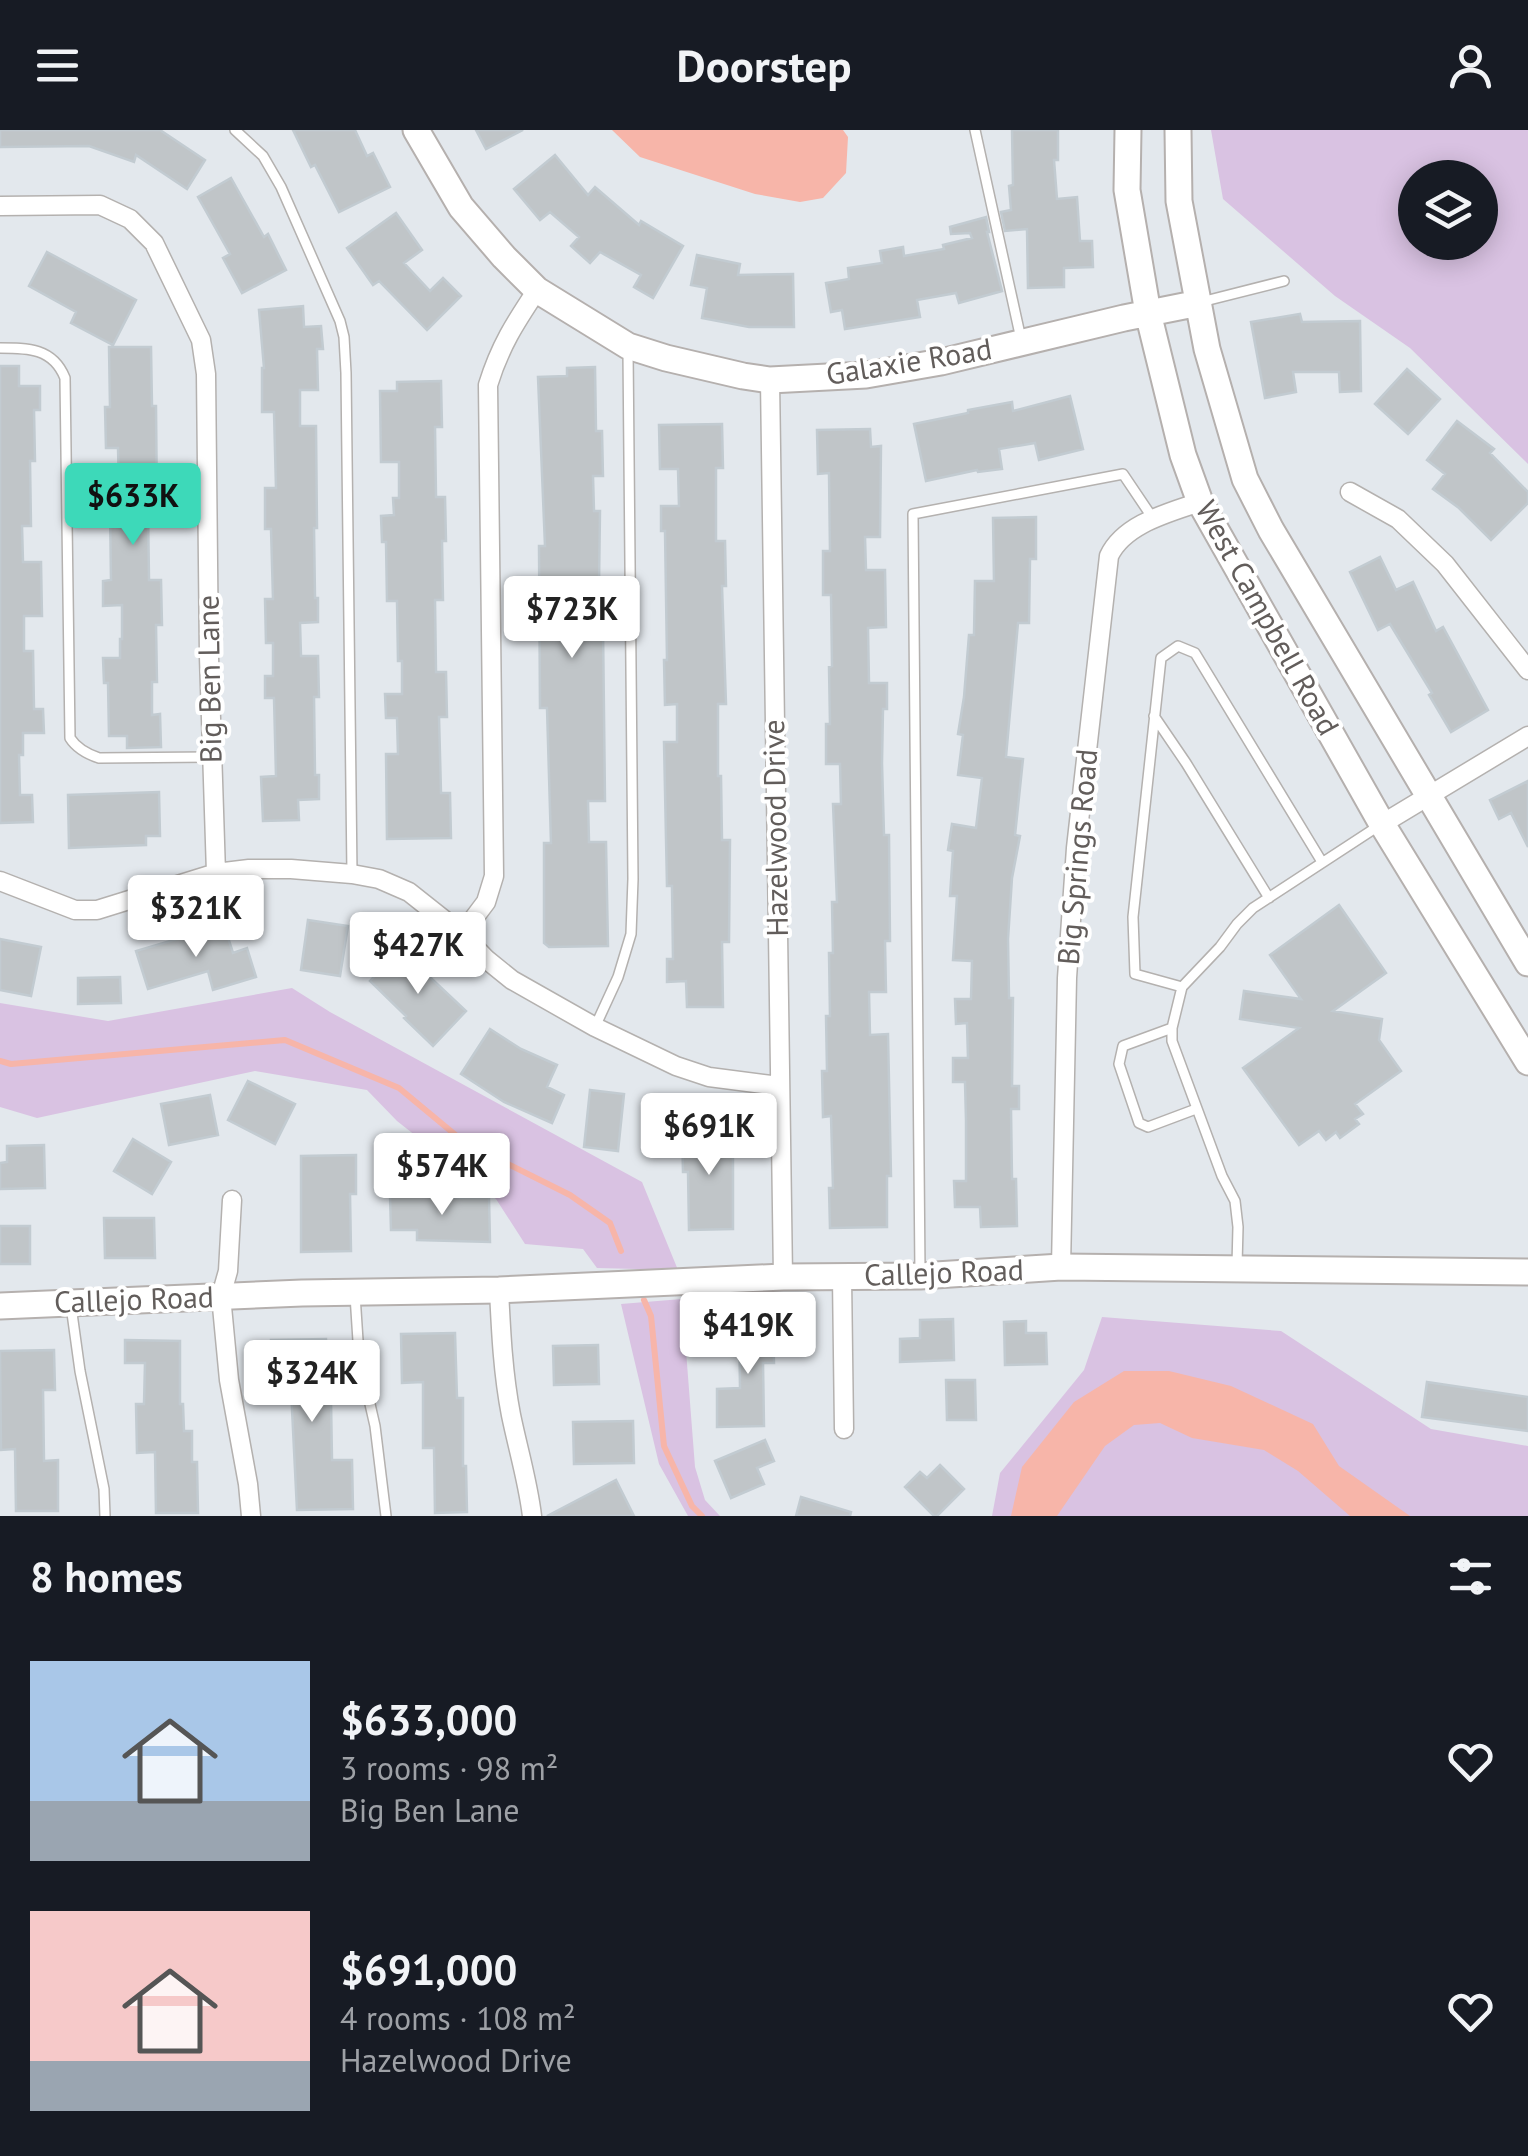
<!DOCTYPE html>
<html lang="en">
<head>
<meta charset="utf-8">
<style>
	body { margin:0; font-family:"PT Sans",sans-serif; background:#20242c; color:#f1f3f6; height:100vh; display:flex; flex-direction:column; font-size:38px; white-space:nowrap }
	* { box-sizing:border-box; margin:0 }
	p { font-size:32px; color:#9ea1a6 }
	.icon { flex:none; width:55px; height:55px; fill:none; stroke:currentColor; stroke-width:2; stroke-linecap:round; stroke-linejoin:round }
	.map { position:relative; height:1386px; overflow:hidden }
	.sheet { display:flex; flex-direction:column; background:#171b24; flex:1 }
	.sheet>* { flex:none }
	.buttons { position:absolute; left:1398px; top:30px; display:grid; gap:20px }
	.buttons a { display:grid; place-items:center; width:100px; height:100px; border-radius:50%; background:#171b24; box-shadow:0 5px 25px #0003; font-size:50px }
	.price { position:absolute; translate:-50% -85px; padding:0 22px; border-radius:10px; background:#fff; color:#222; font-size:32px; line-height:65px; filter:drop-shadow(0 2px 5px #0008) }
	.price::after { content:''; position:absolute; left:50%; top:60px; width:30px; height:22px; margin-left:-15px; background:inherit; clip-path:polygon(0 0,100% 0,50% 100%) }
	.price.selected { background:#3dd9b9; color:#111 }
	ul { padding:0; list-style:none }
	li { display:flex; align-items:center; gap:30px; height:250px; padding:0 30px }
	li span { display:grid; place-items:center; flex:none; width:280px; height:200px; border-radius:0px; color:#555 }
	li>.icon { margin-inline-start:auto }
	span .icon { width:120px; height:120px; fill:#fffc; stroke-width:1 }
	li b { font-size:42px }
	h2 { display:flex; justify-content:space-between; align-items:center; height:120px; padding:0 30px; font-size:42px }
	header { display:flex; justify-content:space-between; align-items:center; height:130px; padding:0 30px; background:#171b24; font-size:45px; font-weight:700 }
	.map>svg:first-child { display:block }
	.green { fill:#d9c2e2; fill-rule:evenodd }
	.water { fill:#f7b5a9 }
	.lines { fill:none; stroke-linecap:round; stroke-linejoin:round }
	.stream { stroke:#f7b5a9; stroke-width:6 }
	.building { fill:#c0c5c8; stroke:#c2cbd1; stroke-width:2.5 }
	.lane-casing { stroke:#b4b1af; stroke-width:12 }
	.street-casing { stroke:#b4b1af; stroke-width:21 }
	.secondary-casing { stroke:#b5b0ae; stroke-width:29 }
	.lane { stroke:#fff; stroke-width:9 }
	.street { stroke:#fff; stroke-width:18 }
	.secondary { stroke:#fff; stroke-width:25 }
	.labels { text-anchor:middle; stroke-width:8; stroke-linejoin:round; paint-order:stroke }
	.street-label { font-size:30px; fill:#625d5b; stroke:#fff }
</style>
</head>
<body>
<header><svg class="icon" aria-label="menu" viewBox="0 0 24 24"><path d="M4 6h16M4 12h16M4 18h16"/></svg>Doorstep<svg class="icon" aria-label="person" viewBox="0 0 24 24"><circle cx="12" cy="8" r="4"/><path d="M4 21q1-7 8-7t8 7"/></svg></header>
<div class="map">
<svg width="1528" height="1386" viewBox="0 0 1528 1386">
	<rect width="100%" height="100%" fill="#e3e8ed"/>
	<path class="green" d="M 1211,0 L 1528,0 L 1528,334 L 1410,218 L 1335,166 L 1223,69 ZM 1415,48 L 1480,48 L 1480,112 L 1415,112 Z
		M 292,858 L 330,882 L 642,1052 L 678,1140 L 597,1138 L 583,1119 L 525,1114 L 496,1069 L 397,991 L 367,960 L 255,941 L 37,988 L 0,977 L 0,873 L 108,891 Z
		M 682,1169 L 695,1337 L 705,1370 L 720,1386 L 688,1386 L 659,1334 L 621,1174 Z
		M 1102,1187 L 1281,1201 L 1431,1299 L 1528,1316 L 1528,1386 L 992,1386 L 1000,1343 L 1084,1240 Z"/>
	<path class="water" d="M 612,0 L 843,0 L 848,7 L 846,43 L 823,68 L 800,72 L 755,64 L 640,27 Z
		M 1124,1241 L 1169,1241 L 1231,1256 L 1313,1294 L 1339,1336 L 1410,1386 L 1350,1386 L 1298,1341 L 1264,1320 L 1192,1308 L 1160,1293 L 1134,1295 L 1105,1316 L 1057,1386 L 1011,1386 L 1022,1337 L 1074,1272 Z"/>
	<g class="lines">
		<path class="stream" d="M 0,931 L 11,934 L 285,910 L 399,958 L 464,1012 L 570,1065 L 610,1093 L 621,1121
			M 644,1170 L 651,1186 L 664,1316 L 692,1376 L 702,1386"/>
	</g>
	<path class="building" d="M 0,0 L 160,0 L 205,30 L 187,59 L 136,25 L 134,32 L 89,16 L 0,17 Z
		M 293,0 L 355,0 L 367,26 L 373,23 L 390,57 L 339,82 L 315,35 L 311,37 Z
		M 476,0 L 523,0 L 486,19 Z
		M 1012,0 L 1058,0 L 1058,30 L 1054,30 L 1057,69 L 1077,67 L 1080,111 L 1092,111 L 1093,137 L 1064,138 L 1064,157 L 1028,158 L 1027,99 L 1005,101 L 1001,82 L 1011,80 L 1009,56 L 1013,55 Z
		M 555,25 L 588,65 L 595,57 L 639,95 L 641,91 L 683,116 L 653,168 L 634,157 L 641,145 L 600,122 L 590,133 L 571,116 L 579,107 L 550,82 L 540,90 L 514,59 Z
		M 231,48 L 264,107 L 268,104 L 286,140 L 242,163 L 223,128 L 230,124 L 198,67 Z
		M 396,83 L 422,120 L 404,133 L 430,161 L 443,148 L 461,166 L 427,200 L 379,151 L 373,155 L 347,118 Z
		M 986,87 L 989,102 L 987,102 L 1002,161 L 959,173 L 956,163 L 917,170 L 920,187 L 845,199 L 842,180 L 831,182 L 826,153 L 849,149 L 848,138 L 882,133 L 880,121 L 903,117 L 904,126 L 944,119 L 943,115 L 972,108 L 970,103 L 951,104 L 950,97 Z
		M 47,122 L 136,170 L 113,215 L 71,193 L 76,182 L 29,156 Z
		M 697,125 L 740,134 L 738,145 L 793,144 L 794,197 L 749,197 L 702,188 L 707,158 L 691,155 Z
		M 303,176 L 304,197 L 321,196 L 323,219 L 317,219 L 318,260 L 300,260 L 300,296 L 316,296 L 317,398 L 314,398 L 315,468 L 318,468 L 318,492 L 300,493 L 301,526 L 318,526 L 319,567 L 314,567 L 315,645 L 319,645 L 319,669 L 298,670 L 299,690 L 263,691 L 261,647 L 276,646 L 274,568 L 265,568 L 265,546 L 273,546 L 273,513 L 266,513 L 265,469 L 273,469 L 271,399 L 265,399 L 265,358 L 276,358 L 274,282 L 262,282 L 262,238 L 264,238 L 259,180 Z
		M 1300,184 L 1302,192 L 1360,191 L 1361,261 L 1340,262 L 1339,242 L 1293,242 L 1296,262 L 1265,268 L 1251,192 Z
		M 109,217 L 151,217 L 152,276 L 156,276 L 157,379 L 148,379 L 149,450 L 161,450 L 162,495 L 156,495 L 157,552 L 152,552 L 152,585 L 160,584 L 161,617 L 127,618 L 127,606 L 109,606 L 108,553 L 104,553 L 103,528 L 120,528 L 120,509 L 122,509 L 122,475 L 103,476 L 103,451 L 111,450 L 110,380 L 102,380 L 102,357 L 119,356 L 118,318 L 106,318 L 105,277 L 110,277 Z
		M 0,236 L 19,236 L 19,256 L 40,256 L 40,280 L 34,280 L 35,331 L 30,331 L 31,396 L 22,396 L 23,432 L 41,432 L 42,486 L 24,486 L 24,521 L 33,521 L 34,579 L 43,579 L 44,603 L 23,603 L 23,625 L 19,625 L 20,665 L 32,665 L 33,692 L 0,693 Z
		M 595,237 L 596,301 L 602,301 L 603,346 L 593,346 L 594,381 L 600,381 L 599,455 L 583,456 L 583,497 L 603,497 L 605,671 L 588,671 L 589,712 L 606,712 L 608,816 L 549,817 L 544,813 L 544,713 L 551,713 L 547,578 L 540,578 L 539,416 L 545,416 L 538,247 L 567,246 L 567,238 Z
		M 1407,239 L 1440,269 L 1408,304 L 1375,274 Z
		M 441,251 L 442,297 L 435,297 L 436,367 L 445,367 L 446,411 L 442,411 L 443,470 L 435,470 L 436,542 L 446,542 L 447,587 L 439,587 L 441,663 L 450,663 L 451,708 L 387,709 L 386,624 L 398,624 L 397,588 L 386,588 L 385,564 L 402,564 L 402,531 L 398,531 L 397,471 L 387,471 L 386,412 L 382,412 L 381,386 L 394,385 L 393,368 L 399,368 L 399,332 L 381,332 L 380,261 L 397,261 L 397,252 Z
		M 1070,266 L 1083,319 L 1039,330 L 1035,313 L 999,319 L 1002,339 L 978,342 L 977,340 L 926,351 L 914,294 L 968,283 L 968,280 L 1012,272 L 1013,281 Z
		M 1457,291 L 1494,319 L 1490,323 L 1528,362 L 1528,373 L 1491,410 L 1459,378 L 1433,359 L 1445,344 L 1427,330 Z
		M 722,294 L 723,338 L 716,338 L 716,411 L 725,411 L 726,456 L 722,456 L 726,574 L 718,574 L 718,646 L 721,646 L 722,710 L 730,710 L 729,812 L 722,812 L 723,877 L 687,877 L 686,851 L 667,852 L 667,829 L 673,829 L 672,756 L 667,756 L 664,612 L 677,612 L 677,574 L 665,575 L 664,530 L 667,530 L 665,401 L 661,401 L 661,376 L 679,376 L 678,339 L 660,339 L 659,295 Z
		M 870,299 L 871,317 L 881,316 L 880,407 L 865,407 L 866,440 L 885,440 L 886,497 L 868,498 L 869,553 L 887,553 L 887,579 L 883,579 L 882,633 L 884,705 L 889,705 L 890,811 L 885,811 L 886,862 L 869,862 L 870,905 L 888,904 L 891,1046 L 887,1046 L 887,1097 L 830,1098 L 829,1058 L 833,1058 L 831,986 L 823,987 L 822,941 L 827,941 L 826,886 L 830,886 L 829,823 L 833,823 L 832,772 L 837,772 L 833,674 L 841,674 L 840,634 L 826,634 L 826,594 L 830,594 L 829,537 L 832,536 L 831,465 L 823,465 L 823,421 L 830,421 L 829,343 L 818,344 L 817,300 Z
		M 1036,387 L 1036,429 L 1030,429 L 1029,493 L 1018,493 L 1006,627 L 1023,629 L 1015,705 L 1020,706 L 1012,748 L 1008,809 L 1009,868 L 1013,868 L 1012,956 L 1019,956 L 1019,979 L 1011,979 L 1012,1049 L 1016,1049 L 1017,1096 L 981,1097 L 980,1077 L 955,1077 L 954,1051 L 966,1051 L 966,990 L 965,952 L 953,952 L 953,928 L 968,928 L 967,893 L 956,894 L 955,869 L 971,869 L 972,831 L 953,830 L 957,766 L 950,766 L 953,721 L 948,720 L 952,694 L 976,698 L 982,648 L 958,645 L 963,605 L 958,604 L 964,567 L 969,505 L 974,505 L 975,451 L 994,451 L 993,388 Z
		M 1380,427 L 1396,460 L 1413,452 L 1436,501 L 1443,497 L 1488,580 L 1451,602 L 1429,565 L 1432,563 L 1390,494 L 1378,500 L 1350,442 Z
		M 1528,651 L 1528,717 L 1511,683 L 1499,689 L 1490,670 Z
		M 159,662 L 160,706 L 146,706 L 146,715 L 69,718 L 68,665 Z
		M 1339,775 L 1386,843 L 1333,881 L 1382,889 L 1379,910 L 1401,941 L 1355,974 L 1363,984 L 1355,989 L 1359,994 L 1340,1008 L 1336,1002 L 1326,1010 L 1319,1001 L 1299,1015 L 1243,938 L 1299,898 L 1240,889 L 1244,861 L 1301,869 L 1270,825 Z
		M 308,790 L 348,796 L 340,846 L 301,840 Z
		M 224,795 L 233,823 L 247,818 L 256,847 L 213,860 L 208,841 L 148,859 L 136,821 Z
		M 0,809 L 41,817 L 31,866 L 0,860 Z
		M 400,819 L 466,881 L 433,916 L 404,888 L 406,886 L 370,851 Z
		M 120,847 L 121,873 L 78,874 L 78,848 Z
		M 490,899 L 521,919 L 557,935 L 547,957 L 564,965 L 552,993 L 504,972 L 461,944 Z
		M 248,951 L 295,974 L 275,1014 L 228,990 Z
		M 590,960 L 624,964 L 618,1021 L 584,1017 Z
		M 210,965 L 218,1005 L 169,1015 L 161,974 Z
		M 733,1000 L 733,1099 L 689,1100 L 688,1042 L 683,1042 L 682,1001 Z
		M 133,1009 L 171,1032 L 152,1064 L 114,1041 Z
		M 44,1015 L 45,1058 L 0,1059 L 0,1033 L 7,1032 L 7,1016 Z
		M 356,1025 L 356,1064 L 350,1064 L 351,1121 L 301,1122 L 301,1026 Z
		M 438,1065 L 438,1068 L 489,1067 L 490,1112 L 417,1110 L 417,1100 L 391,1100 L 390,1066 Z
		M 104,1088 L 154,1088 L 155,1128 L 105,1128 Z
		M 0,1096 L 30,1096 L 30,1134 L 0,1134 Z
		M 953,1189 L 954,1230 L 900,1232 L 900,1209 L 920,1208 L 920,1190 Z
		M 739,1190 L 773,1190 L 774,1233 L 763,1233 L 764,1296 L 717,1297 L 717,1259 L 740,1258 Z
		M 1026,1191 L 1026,1203 L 1046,1203 L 1047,1234 L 1005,1235 L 1004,1192 Z
		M 455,1203 L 457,1268 L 463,1268 L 463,1336 L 466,1336 L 467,1382 L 435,1383 L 434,1318 L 423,1318 L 423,1252 L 402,1253 L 401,1204 Z
		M 326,1209 L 328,1270 L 331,1270 L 332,1330 L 352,1330 L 353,1379 L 297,1380 L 291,1259 L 272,1259 L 271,1210 Z
		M 125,1210 L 180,1211 L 180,1274 L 183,1274 L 184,1301 L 192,1301 L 192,1332 L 197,1332 L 198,1383 L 156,1383 L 155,1322 L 137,1323 L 136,1274 L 144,1274 L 145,1233 L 125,1233 Z
		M 598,1215 L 599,1254 L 554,1255 L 553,1216 Z
		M 54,1220 L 55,1260 L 43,1260 L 44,1331 L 58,1330 L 58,1381 L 16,1381 L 15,1319 L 1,1320 L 0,1221 Z
		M 946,1250 L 975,1250 L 976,1290 L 947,1290 Z
		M 1427,1252 L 1528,1267 L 1528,1301 L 1422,1287 Z
		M 633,1291 L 634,1333 L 574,1334 L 573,1292 Z
		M 765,1310 L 774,1331 L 757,1338 L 764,1354 L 731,1368 L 715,1331 Z
		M 940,1335 L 964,1359 L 937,1386 L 934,1386 L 905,1357 L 920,1342 L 927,1348 Z
		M 616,1350 L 634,1386 L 547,1386 Z
		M 801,1367 L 851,1382 L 850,1386 L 796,1386 Z"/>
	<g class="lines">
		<defs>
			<path id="lane" d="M 235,0 L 263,26 L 281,57 L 340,191 L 344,207 L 346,243 L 352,744
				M 975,0 L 1021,209
				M 1201,172 L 1284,151
				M 0,218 C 28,218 53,218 65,248 L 70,608 C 77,619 87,624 99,628 L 211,627
				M 1154,586 L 1186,633 L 1269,768
				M 1182,857 L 1135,844 L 1133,787 L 1161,528 L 1178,516 L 1195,523 L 1322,732
				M 595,897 L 618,847 L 631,804 L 633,749 L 628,221
				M 1172,898 L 1123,916 L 1119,934 L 1139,993 L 1148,997 L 1196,979
				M 1237,1135 L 1238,1097 L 1235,1071 L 1222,1046 L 1172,911 L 1172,898 L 1182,857 L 1220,817 L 1237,794 L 1253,778 L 1380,695
				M 920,1143 L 913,384 L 1123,344 L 1154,390
				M 355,1165 L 359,1226 L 375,1296 L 386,1386
				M 71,1176 L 80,1241 L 104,1359 L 105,1386"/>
			<path id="street" d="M 0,76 L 100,75 L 130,89 L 154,113 L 201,210 L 206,244 L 209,527 L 216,743
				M 770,250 L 783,1147
				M 1350,362 L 1398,389 L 1445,434 L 1528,540
				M 1382,694 L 1528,606
				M 0,751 L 75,780 L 97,780 L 216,743 L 249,739 L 291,739 L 352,744 L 379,749 L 409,762 L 462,804 L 486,829 L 512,850 L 595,897 L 676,936 L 709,947 L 779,956
				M 462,804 L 486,772 L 494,746 L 488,255 C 500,216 515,193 537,160
				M 232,1070 L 228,1141 L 221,1166 L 229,1250 L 248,1354 L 251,1386
				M 1061,1137 L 1067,848 L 1076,718 L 1109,426 C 1124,394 1168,383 1200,372
				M 842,1147 L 844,1299
				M 499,1160 C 501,1202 503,1244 511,1285 C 518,1319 528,1352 532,1386"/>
			<path id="secondary" d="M 416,0 L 461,77 L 504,127 L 537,160 L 628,216 L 666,228 L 743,246 L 770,250 L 866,245 L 941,232 L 1124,188 L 1199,173
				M 1128,0 L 1127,60 L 1148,183 L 1183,325 L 1200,372 L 1382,694 L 1528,932
				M 1178,0 L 1179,71 L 1207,219 L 1245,349 L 1271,400 L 1528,833
				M 0,1176 L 302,1163 L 499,1160 L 783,1147 L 920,1146 L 1061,1137 L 1528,1142"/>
		</defs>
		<use href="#lane" class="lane-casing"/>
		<use href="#street" class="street-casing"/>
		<use href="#secondary" class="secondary-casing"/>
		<use href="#lane" class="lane"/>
		<use href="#street" class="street"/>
		<use href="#secondary" class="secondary"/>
	</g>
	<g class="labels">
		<g class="street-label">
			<text transform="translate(909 232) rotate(-9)" y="10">Galaxie Road</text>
			<text transform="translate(1267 488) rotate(61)" y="10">West Campbell Road</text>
			<text transform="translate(210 549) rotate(-91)" y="10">Big Ben Lane</text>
			<text transform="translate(776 698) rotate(-91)" y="10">Hazelwood Drive</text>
			<text transform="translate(1078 727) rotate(-85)" y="10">Big Springs Road</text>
			<text transform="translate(944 1143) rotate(-2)" y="10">Callejo Road</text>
			<text transform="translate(134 1170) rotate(-2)" y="10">Callejo Road</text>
		</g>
	</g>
</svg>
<div class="buttons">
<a><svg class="icon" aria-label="layers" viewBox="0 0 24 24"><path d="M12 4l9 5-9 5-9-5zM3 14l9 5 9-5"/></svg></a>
</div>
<b class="price selected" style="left:133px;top:418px">$633K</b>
<b class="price" style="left:572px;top:531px">$723K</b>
<b class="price" style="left:196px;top:830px">$321K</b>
<b class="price" style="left:418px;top:867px">$427K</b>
<b class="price" style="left:709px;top:1048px">$691K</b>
<b class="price" style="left:442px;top:1088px">$574K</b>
<b class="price" style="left:748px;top:1247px">$419K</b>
<b class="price" style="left:312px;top:1295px">$324K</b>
</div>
<section class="sheet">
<h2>8 homes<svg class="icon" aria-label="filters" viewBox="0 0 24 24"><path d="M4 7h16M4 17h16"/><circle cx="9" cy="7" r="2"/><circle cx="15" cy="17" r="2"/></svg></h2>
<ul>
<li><span style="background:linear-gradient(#a9c7e8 70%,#9aa5b1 0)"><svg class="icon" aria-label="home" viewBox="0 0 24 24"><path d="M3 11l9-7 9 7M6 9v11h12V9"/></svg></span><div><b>$633,000</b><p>3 rooms · 98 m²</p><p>Big Ben Lane</p></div><svg class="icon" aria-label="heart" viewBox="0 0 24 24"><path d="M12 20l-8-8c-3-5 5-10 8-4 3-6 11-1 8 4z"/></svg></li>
<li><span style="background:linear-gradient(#f6c9c9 75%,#9aa5b1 0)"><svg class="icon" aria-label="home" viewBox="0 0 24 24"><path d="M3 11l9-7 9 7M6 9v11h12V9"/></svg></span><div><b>$691,000</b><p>4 rooms · 108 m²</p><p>Hazelwood Drive</p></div><svg class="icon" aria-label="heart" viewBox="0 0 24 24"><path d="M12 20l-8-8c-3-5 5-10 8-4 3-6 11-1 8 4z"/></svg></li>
</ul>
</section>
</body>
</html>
